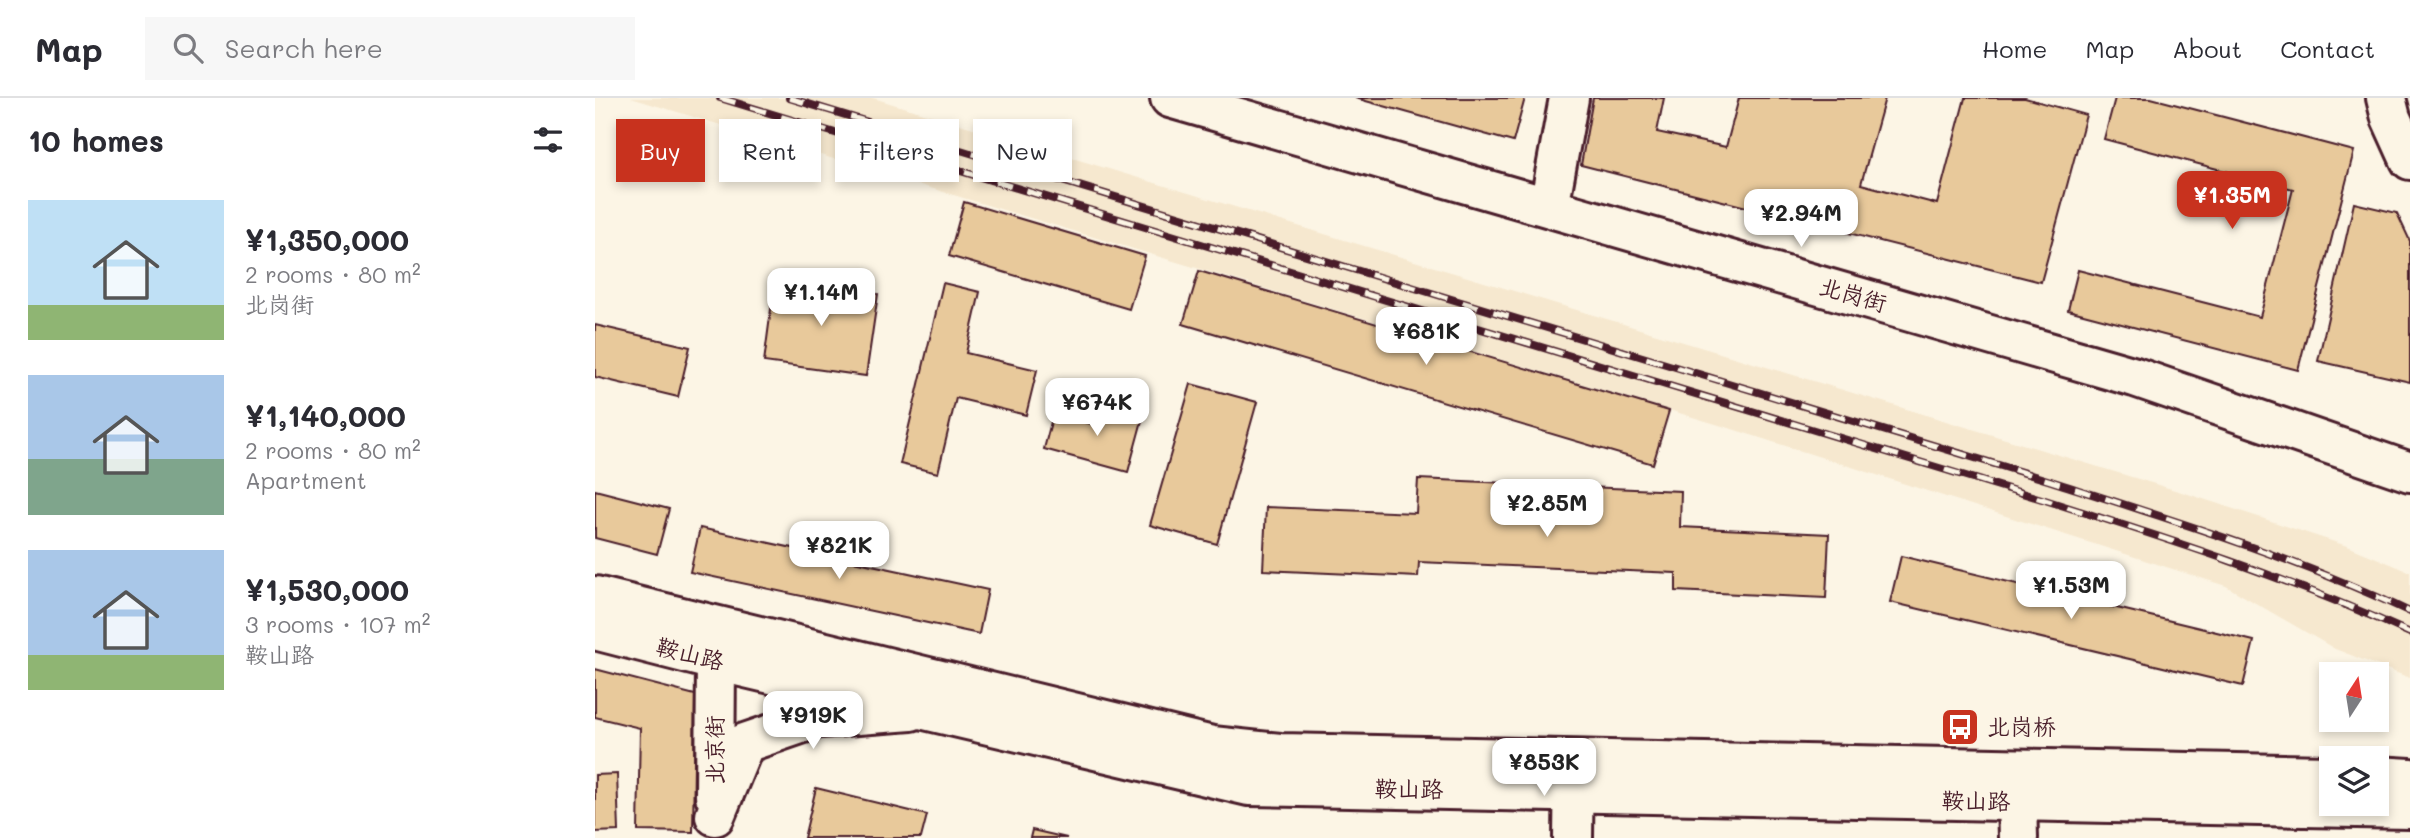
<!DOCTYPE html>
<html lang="en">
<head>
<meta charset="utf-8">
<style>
	body { margin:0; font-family:Mali,"LXGW WenKai TC",sans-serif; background:#f7f7f7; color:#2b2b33; height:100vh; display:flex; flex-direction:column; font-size:26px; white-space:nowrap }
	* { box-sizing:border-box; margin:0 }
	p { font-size:23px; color:#7c7c81 }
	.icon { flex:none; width:38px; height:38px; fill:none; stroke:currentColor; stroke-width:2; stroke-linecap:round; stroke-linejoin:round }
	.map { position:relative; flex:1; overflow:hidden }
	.side { display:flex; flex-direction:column; background:#fff; width:595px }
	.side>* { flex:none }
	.top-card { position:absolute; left:21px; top:21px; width:665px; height:63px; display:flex; gap:14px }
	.needle { width:46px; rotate:12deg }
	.tools { position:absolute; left:1724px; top:564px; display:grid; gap:14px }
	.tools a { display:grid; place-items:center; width:70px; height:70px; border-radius:0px; background:#fff; box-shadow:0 4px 10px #0003; font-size:35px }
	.price { position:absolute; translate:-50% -60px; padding:0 16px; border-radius:14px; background:#fff; color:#222; font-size:23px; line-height:46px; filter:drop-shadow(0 2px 4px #0008) }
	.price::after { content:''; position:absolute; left:50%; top:42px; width:21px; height:16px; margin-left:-10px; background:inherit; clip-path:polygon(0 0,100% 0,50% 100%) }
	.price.current { background:#c8321e; color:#fff }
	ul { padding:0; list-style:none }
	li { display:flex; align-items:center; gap:21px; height:175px; padding:0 28px }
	li span { display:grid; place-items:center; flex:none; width:196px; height:140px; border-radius:0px; color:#555 }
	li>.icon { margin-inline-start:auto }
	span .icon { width:84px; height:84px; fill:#fffc; stroke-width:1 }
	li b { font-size:30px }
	h2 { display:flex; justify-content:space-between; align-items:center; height:84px; padding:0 28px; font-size:30px }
	.chip { padding:0 24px; border-radius:0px; background:#fff; box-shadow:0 4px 10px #0003; font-size:24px; line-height:63px }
	.chip.current { background:#c8321e; color:#fff }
	header { display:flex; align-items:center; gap:42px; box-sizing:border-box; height:98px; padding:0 35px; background:#fff; border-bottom:2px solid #e1e1e2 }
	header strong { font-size:33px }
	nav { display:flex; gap:38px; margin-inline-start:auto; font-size:24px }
	.search { width:490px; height:63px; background:#f7f7f7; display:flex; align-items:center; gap:18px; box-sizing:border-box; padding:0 24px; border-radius:0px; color:#7c7c81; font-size:26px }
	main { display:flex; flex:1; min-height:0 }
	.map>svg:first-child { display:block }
	.built { fill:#f6e8cf }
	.building { fill:#e8c99b; stroke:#4a1f2b; stroke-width:2 }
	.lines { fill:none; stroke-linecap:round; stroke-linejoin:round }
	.minor-casing { stroke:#4a1f2b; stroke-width:44 }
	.major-casing { stroke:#4a1f2b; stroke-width:44 }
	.minor { stroke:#fcf5e5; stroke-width:38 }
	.major { stroke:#fcf5e5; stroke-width:38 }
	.rail-casing { stroke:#4a1f2b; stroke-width:8 }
	.rail { stroke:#fcf5e5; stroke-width:5; stroke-dasharray:16; stroke-linecap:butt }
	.labels { text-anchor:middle; stroke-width:7; stroke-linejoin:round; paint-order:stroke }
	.street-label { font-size:23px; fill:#4a1f2b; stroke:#fcf5e5 }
	.poi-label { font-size:23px; fill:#4a1f2b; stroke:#fcf5e5; text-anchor:start }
</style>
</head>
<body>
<header>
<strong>Map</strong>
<div class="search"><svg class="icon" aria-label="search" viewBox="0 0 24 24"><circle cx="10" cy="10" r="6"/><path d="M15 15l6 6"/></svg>Search here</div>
<nav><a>Home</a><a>Map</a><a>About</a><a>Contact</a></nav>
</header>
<main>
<section class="side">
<h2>10 homes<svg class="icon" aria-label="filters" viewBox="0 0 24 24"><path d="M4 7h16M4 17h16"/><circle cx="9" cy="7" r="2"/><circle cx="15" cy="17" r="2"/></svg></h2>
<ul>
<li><span style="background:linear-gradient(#bfe0f5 75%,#8fb573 0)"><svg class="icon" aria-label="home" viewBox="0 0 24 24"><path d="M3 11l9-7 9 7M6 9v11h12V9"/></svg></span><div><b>¥1,350,000</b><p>2 rooms · 80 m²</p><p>北岗街</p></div></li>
<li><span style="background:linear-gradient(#a9c7e8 60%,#7fa58c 0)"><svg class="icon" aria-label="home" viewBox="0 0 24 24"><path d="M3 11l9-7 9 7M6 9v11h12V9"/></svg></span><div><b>¥1,140,000</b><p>2 rooms · 80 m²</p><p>Apartment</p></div></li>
<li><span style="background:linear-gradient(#a9c7e8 75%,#8fb573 0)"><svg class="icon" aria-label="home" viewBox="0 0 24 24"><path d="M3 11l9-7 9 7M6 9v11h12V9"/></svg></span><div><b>¥1,530,000</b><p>3 rooms · 107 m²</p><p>鞍山路</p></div></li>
</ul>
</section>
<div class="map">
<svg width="1815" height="740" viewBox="0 0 1815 740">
	<rect width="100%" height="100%" fill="#fcf5e5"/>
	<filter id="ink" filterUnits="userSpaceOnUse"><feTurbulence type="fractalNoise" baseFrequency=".0143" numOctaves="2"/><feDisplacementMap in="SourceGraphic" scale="14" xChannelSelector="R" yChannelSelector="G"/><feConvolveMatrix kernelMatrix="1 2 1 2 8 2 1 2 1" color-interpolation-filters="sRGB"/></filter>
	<g filter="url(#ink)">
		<path class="built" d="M 36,0 L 278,0 L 1593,396 L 1755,449 L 1815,474 L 1815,580 L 1740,551 L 1631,488 L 1134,330 Z"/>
		<path class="building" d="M 760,0 L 930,0 L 918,44 Z
			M 998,0 L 1069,0 L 1062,34 L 1131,49 L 1144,0 L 1290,0 L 1266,86 L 1342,106 L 1370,0 L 1430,0 L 1491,17 L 1446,184 L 986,67 Z
			M 1520,0 L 1556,0 L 1759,53 L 1703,272 L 1473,212 L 1483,172 L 1665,219 L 1698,91 L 1509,41 Z
			M 369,104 L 550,158 L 534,211 L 354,158 Z
			M 1759,105 L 1802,115 L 1815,143 L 1815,284 L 1723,263 Z
			M 604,173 L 1074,313 L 1058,366 L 588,226 Z
			M 180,181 L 283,196 L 271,278 L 169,264 Z
			M 348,185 L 385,194 L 371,255 L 442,272 L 431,317 L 361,300 L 343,375 L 305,366 Z
			M 0,227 L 95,249 L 83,299 L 0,279 Z
			M 596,286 L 662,304 L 622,446 L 555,427 Z
			M 507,307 L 548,319 L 533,374 L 449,351 L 458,316 L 501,327 Z
			M 823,381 L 935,386 L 934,413 L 967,414 L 968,388 L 1086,393 L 1085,429 L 1234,436 L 1231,500 L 1081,493 L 1081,475 L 824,464 L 823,479 L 668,472 L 671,409 L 821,415 Z
			M 0,392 L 74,411 L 62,456 L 0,440 Z
			M 105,430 L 393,492 L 384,536 L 95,474 Z
			M 1306,458 L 1659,543 L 1648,588 L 1295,504 Z
			M 0,571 L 100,597 L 98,734 L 43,733 L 45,630 L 0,619 Z
			M 22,676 L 24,733 L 0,734 L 0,677 Z
			M 221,690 L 332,717 L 326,740 L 209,740 Z
			M 437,732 L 472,740 L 435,740 Z"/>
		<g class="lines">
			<defs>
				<path id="minor" d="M 575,0 L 1540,279 L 1815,374
					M 1791,0 L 1796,20 L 1815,62
					M 954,109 L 974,0
					M 120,698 L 121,563
					M 1422,703 L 1423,740
					M 120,718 L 150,645 L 223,620 L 316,613
					M 978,740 L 979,662"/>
				<path id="major" d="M 0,498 L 617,648 L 685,655 L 1736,677
					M 0,532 L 121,563 L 654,688 L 1815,711
					M 1782,678 L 1815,680"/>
			</defs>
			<use href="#minor" class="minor-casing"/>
			<use href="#major" class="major-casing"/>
			<use href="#minor" class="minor"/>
			<use href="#major" class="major"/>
			<defs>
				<path id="rail" d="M 125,0 L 1450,402 C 1573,441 1698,481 1815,535
					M 194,0 L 1456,383 C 1577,422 1700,459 1815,514"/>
			</defs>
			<use href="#rail" class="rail-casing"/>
			<use href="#rail" class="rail"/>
		</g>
	</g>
	<defs>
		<symbol id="bus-square" viewBox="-11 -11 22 22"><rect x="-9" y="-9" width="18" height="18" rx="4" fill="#c8321e" stroke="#fcf5e5"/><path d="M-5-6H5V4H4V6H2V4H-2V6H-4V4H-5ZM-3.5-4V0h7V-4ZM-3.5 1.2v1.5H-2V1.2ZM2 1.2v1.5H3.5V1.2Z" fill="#fff"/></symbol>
	</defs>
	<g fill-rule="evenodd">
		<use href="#bus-square" x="1343" y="607" width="44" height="44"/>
	</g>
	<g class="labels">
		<g class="street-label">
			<text transform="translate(1258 197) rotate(16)" y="8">北岗街</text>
			<text transform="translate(95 556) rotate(14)" y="8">鞍山路</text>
			<text transform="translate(120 652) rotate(-90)" y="8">北京街</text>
			<text transform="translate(814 691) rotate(1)" y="8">鞍山路</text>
			<text transform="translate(1381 703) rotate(1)" y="8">鞍山路</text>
		</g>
		<g class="poi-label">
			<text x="1392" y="637">北岗桥</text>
		</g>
	</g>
</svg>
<div class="tools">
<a><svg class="needle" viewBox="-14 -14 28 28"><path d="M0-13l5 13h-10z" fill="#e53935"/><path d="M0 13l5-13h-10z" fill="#7c7c81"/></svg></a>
<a><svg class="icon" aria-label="layers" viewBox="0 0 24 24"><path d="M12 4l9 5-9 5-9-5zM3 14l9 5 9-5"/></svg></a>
</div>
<b class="price current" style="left:1637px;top:133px">¥1.35M</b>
<b class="price" style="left:1206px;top:151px">¥2.94M</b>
<b class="price" style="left:226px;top:230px">¥1.14M</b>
<b class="price" style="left:831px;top:269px">¥681K</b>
<b class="price" style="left:502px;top:340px">¥674K</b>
<b class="price" style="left:952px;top:441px">¥2.85M</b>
<b class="price" style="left:244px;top:483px">¥821K</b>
<b class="price" style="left:1476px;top:523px">¥1.53M</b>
<b class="price" style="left:218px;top:653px">¥919K</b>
<b class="price" style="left:949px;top:700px">¥853K</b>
<div class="top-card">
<a class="chip current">Buy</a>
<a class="chip">Rent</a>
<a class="chip">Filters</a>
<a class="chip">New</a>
</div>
</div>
</main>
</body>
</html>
